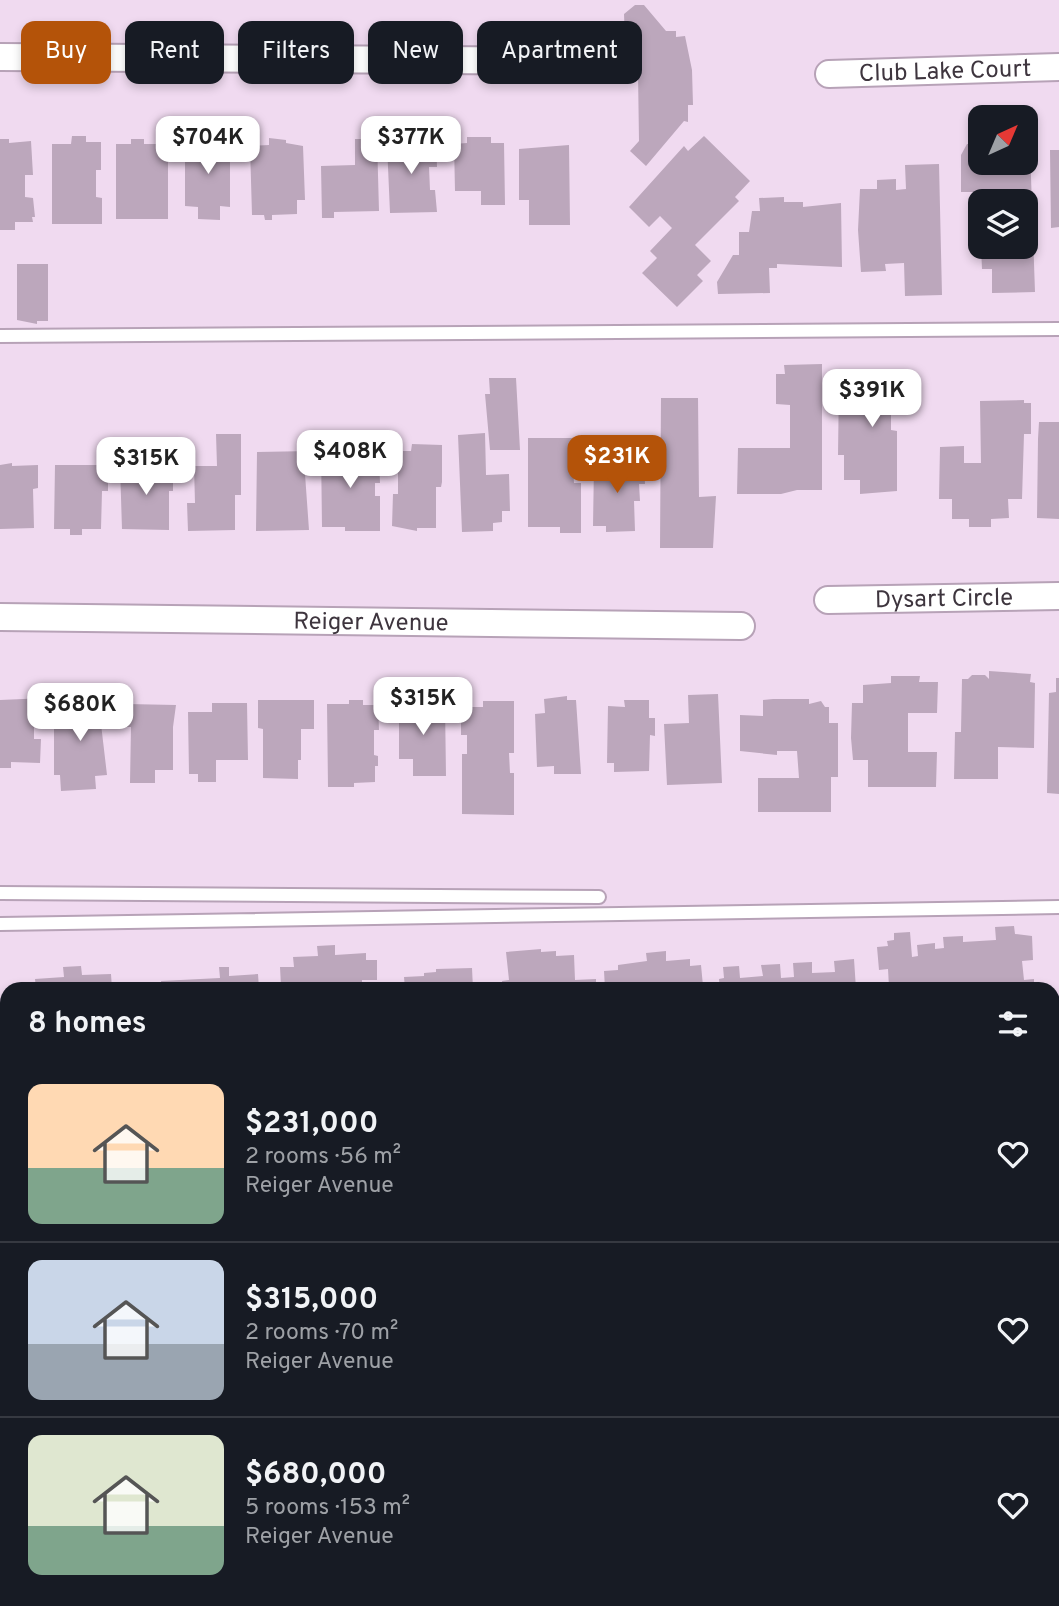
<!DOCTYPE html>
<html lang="en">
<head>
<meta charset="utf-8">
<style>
	body { margin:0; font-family:Overpass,sans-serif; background:#20242c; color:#f1f3f6; height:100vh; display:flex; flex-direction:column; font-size:26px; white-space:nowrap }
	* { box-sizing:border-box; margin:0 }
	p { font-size:23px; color:#9ea1a6 }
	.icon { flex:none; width:38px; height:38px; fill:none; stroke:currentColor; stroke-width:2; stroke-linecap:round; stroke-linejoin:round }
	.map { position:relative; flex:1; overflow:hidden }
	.panel { position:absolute; left:0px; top:982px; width:1060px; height:625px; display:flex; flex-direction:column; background:#171b24; border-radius:21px 21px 0 0; box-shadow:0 4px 10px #0003 }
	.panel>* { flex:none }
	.banner { position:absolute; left:21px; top:21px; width:700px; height:63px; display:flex; gap:14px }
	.needle { width:46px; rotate:44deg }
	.buttons { position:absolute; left:968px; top:105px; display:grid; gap:14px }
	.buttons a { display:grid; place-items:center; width:70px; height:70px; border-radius:14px; background:#171b24; box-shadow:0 4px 10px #0003; font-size:35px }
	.price { position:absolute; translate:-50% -60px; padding:0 16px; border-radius:14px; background:#fff; color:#222; font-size:23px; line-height:46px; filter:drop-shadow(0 2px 4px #0008) }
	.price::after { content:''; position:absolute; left:50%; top:42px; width:21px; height:16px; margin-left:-10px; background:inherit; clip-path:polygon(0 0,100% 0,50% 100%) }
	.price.active { background:#b45309; color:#fff }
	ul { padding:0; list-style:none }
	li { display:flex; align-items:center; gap:21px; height:175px; padding:0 28px }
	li+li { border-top:2px solid #363941 }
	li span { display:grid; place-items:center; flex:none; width:196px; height:140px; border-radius:14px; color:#555 }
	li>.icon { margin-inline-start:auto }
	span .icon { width:84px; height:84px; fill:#fffc; stroke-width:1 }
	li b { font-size:30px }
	h2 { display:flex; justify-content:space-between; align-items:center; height:84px; padding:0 28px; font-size:30px }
	.chip { padding:0 24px; border-radius:14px; background:#171b24; box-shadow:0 4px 10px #0003; font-size:24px; line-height:63px }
	.chip.active { background:#b45309; color:#fff }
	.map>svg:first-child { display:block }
	.building { fill:#bca7bc }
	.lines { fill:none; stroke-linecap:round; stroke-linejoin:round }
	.service-casing { stroke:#b7a2b7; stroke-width:16 }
	.minor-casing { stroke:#b7a2b7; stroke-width:30 }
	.service { stroke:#fff; stroke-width:12 }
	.minor { stroke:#fff; stroke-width:26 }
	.labels { text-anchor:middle; stroke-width:5; stroke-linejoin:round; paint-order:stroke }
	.street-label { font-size:24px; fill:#3e353e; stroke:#fde7fe }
</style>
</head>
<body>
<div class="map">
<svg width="1059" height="1606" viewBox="0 0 1059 1606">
	<rect width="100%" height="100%" fill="#f0daf0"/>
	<path class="building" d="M 635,5 L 644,5 L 666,31 L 676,31 L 676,37 L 685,36 L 692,70 L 693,105 L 688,105 L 688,122 L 684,121 L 646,166 L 630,151 L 639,141 L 638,73 L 634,73 L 633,40 L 625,40 L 624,14 Z
		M 201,134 L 216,134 L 216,142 L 230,142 L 230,207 L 220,206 L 220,220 L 198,219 L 198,207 L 185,206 L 185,144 L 198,141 L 201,144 Z
		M 72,136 L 86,136 L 86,142 L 101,142 L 101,170 L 96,170 L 96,197 L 102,198 L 102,224 L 52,224 L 52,144 L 71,144 Z
		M 704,136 L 750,181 L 735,197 L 739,201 L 695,245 L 711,261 L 697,275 L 703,281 L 677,307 L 642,273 L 657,258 L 650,251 L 672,228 L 660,216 L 649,227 L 629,207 L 684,146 L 688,151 Z
		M 467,137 L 491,137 L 491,143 L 504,143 L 505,205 L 481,205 L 481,191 L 455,191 L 454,144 L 467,143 Z
		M 269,138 L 286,140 L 286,143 L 303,146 L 305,200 L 297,200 L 297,214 L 272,215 L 272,220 L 265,220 L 264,215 L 252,215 L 250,146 L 269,145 Z
		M 0,139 L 9,139 L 9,143 L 31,141 L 33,175 L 25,175 L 25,197 L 33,198 L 35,217 L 32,217 L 33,222 L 15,222 L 15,230 L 0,230 Z
		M 131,139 L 144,139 L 144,144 L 168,144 L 168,219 L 116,219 L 116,144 L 131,144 Z
		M 355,139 L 377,139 L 379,211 L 334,212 L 334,218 L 322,218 L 321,166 L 355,165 Z
		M 414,139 L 414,142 L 436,141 L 437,167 L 429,167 L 430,190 L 435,190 L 437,212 L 390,213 L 387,144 Z
		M 967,144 L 974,144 L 974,148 L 980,152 L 980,163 L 1026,163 L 1026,148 L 1030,148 L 1035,292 L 992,293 L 992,269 L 982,269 L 981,247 L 1026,247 L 1026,201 L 979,201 L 978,192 L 961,192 L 961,155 Z
		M 569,145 L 570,225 L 529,225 L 529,200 L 519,200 L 519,149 Z
		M 1050,150 L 1059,150 L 1059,227 L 1051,228 Z
		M 939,164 L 942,295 L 905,296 L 904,263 L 885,264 L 886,271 L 861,272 L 858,230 L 860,189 L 877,189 L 877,180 L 896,179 L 896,190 L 906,189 L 905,165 Z
		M 784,197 L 784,202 L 803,202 L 803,207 L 841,203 L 842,267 L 777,264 L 777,268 L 769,268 L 770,293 L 718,294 L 717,282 L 733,255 L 739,255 L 739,232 L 749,232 L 752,211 L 760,211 L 759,198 Z
		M 17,264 L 48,264 L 48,321 L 37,321 L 37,324 L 17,320 Z
		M 822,364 L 822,490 L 797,490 L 781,494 L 737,494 L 738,448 L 790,448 L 790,405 L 776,404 L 776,374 L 785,374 L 784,365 Z
		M 868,371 L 913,372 L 913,402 L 898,401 L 891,411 L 891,430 L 897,431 L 897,491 L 860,494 L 860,480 L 844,480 L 844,455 L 838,455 L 839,381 L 869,381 Z
		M 489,378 L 516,378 L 520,450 L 490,450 L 485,394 L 490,394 Z
		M 661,398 L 698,398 L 699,497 L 716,496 L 713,548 L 660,548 Z
		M 1024,400 L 1024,403 L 1031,403 L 1031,434 L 1024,434 L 1022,499 L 1008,499 L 1009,518 L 991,519 L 991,527 L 969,527 L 969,519 L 952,519 L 952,499 L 939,499 L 940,447 L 964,446 L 964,463 L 981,463 L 980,401 Z
		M 1039,422 L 1059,422 L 1059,519 L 1037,518 L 1038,439 Z
		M 485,433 L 486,475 L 509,474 L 510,511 L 502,511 L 502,522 L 493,523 L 493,531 L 462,532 L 458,435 Z
		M 216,434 L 241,434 L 241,495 L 235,495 L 235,530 L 188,531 L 187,503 L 195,503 L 194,466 L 217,466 Z
		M 528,438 L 574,438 L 574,441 L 581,441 L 582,470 L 573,469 L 574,483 L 581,483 L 581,533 L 560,533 L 560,527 L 528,527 Z
		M 412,444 L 442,445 L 442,482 L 441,487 L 436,487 L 436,528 L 417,528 L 417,531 L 392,526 L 393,494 L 398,494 L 398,457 L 402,457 L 403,451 L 411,451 Z
		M 321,449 L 333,449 L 333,456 L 339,456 L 339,450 L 374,450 L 374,458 L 379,458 L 380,483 L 375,483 L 375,496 L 380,496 L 380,531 L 345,531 L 345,527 L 322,527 Z
		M 311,451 L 311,474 L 305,474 L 309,530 L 256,531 L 257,452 Z
		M 12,463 L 12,466 L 38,465 L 38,488 L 33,489 L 34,528 L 0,529 L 0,465 Z
		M 644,463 L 645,484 L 639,484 L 640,501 L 634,501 L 635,531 L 606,532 L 606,526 L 593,526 L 594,465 Z
		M 55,465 L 108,465 L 108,491 L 102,491 L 101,529 L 82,529 L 82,535 L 70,535 L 70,529 L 54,529 Z
		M 120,466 L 173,467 L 173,491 L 169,491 L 169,530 L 122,529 Z
		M 989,671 L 1031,674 L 1030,682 L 1035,683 L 1034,748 L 998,747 L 998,779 L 954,779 L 955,732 L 961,732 L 962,679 L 968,679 L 972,675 L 985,675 L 989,679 Z
		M 891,676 L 920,676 L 919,682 L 938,682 L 937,713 L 908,713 L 908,752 L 937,752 L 936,787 L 868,787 L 868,760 L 853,760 L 851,738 L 852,703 L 863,703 L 863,685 L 891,683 Z
		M 1056,678 L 1059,678 L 1059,794 L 1047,793 L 1049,693 L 1056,692 Z
		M 718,694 L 722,783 L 667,785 L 664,724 L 689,723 L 688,695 Z
		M 567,696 L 567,700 L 576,700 L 581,774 L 554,774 L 554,766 L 537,767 L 535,714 L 545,713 L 544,699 Z
		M 46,698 L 46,725 L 34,725 L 34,739 L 41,739 L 40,763 L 11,762 L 11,768 L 0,768 L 0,700 Z
		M 96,699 L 96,702 L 109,701 L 110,724 L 101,724 L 107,775 L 95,776 L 96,789 L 61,791 L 60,775 L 54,775 L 54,703 Z
		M 773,699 L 809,699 L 809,704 L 821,701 L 825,707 L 829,707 L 829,723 L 838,723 L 838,777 L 831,777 L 831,812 L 758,812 L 758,778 L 799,778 L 797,751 L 777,751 L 777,755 L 740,751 L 740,715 L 763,716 L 763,700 Z
		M 258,700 L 314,700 L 314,729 L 301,729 L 301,760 L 298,760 L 298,779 L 263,778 L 263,729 L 258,728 Z
		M 349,700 L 363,700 L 363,705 L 378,705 L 379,730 L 374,730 L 374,755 L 378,756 L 378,766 L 375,766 L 375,782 L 354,783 L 354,787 L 328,787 L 327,704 L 349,704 Z
		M 624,700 L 649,700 L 649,718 L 655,718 L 655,736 L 650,735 L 649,771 L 614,772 L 614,763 L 607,763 L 608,706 L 625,707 Z
		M 399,701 L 428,701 L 428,705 L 445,705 L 446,776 L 413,776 L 413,759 L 399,759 Z
		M 483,701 L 514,701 L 514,753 L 509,753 L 510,773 L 514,773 L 514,815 L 462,814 L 462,754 L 467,754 L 467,735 L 461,735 L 461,707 L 483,707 Z
		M 212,703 L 247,703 L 248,760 L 216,760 L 216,782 L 198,782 L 198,774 L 189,774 L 188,712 L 212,712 Z
		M 127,704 L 176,705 L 173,727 L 173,770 L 155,770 L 155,783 L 130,783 L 131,727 L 127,727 Z
		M 1014,926 L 1015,934 L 1032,936 L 1033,960 L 1022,961 L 1024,980 L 1034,979 L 1034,989 L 900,989 L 900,986 L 889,987 L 888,969 L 879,970 L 877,947 L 888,946 L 887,941 L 894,940 L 894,933 L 910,932 L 912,957 L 918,956 L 917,945 L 935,943 L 935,949 L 944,948 L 943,937 L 963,936 L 963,942 L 996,940 L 995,927 Z
		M 335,945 L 335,955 L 366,953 L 366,960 L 377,960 L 377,980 L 362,980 L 362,989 L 293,989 L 293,985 L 281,986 L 280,967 L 294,967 L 293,957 L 318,956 L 317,946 Z
		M 541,949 L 541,952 L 556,951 L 556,956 L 574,955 L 575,980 L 596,979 L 596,989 L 503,989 L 502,981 L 509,980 L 506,952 Z
		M 666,951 L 666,961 L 690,959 L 690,966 L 701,965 L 703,986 L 686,987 L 686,989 L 605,989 L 604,971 L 618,970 L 618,965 L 647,961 L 646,953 Z
		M 854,959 L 856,989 L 720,989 L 719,979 L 724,978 L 723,967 L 739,966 L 740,978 L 763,976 L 761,965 L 780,964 L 781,978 L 794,977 L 793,963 L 812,962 L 812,973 L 835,972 L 834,961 Z
		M 81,966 L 82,975 L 111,974 L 112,989 L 36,989 L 35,979 L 64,977 L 63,967 Z
		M 219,967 L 229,967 L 229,976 L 258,974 L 259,989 L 162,989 L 161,981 L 220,978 Z
		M 472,968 L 473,989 L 405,989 L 404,977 L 424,976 L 424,973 L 436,972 L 436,969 Z
		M 57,1600 L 135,1600 L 135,1606 L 58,1606 Z
		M 204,1600 L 222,1600 L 222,1602 L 239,1601 L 240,1606 L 205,1606 Z
		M 248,1600 L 260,1600 L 261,1606 L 249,1606 Z
		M 269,1600 L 293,1600 L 294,1606 L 269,1606 Z
		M 398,1600 L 490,1600 L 490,1606 L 398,1606 Z
		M 578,1600 L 625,1600 L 625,1604 L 618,1604 L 618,1606 L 579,1606 Z
		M 711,1600 L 749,1600 L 749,1606 L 712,1606 Z"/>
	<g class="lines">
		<defs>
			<path id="service" d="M 0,336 L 1059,329
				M 0,893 L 599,897
				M 0,924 L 1059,907
				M 1054,1048 L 1059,1046
				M 1054,1123 L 1059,1125
				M 1054,1267 L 1059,1266
				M 0,1332 L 7,1332
				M 0,1586 L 3,1606"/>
			<g id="minor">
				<path d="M 0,57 L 604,61"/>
				<path id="s1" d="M 829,74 L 1059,67"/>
				<path id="s2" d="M 828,600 L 1059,596"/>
				<path id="s3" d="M 0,617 L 741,626"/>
				<path d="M 1054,1359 L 1059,1358"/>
				<path d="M 0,1431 L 7,1430"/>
			</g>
		</defs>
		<use href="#service" class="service-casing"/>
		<use href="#minor" class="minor-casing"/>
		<use href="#service" class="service"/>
		<use href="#minor" class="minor"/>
	</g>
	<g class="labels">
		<g class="street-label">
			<text dy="8" stroke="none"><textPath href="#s1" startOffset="116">Club Lake Court</textPath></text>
			<text dy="8" stroke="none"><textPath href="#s2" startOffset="116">Dysart Circle</textPath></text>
			<text dy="8" stroke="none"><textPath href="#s3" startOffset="371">Reiger Avenue</textPath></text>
		</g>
	</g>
</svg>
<div class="buttons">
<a><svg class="needle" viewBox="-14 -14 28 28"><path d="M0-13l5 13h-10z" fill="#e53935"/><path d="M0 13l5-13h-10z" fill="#9ea1a6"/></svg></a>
<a><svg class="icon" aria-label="layers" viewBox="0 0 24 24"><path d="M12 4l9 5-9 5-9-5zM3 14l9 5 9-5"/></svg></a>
</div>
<b class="price" style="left:208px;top:176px">$704K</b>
<b class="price" style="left:411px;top:176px">$377K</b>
<b class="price" style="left:872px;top:429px">$391K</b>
<b class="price" style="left:350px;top:490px">$408K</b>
<b class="price active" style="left:617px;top:495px">$231K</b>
<b class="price" style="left:146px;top:497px">$315K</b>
<b class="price" style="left:423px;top:737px">$315K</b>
<b class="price" style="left:80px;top:743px">$680K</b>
<div class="banner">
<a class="chip active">Buy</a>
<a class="chip">Rent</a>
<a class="chip">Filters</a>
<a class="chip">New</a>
<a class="chip">Apartment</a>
</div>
<section class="panel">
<h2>8 homes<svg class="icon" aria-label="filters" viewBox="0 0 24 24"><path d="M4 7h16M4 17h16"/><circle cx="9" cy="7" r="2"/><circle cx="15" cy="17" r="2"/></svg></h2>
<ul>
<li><span style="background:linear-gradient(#ffd9b3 60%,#7fa58c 0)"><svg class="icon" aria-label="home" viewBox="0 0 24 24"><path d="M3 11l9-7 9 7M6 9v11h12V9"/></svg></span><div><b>$231,000</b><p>2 rooms · 56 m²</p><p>Reiger Avenue</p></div><svg class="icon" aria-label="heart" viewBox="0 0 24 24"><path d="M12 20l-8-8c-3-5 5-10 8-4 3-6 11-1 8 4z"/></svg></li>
<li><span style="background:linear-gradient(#c9d6e8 60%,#9aa5b1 0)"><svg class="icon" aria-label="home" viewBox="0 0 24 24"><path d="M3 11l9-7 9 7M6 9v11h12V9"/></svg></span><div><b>$315,000</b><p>2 rooms · 70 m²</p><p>Reiger Avenue</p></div><svg class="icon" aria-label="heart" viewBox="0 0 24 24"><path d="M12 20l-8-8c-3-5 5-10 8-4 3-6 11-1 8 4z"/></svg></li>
<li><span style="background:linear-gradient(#dfe7d0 65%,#7fa58c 0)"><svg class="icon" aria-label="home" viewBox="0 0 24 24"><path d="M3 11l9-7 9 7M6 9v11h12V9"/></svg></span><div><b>$680,000</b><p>5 rooms · 153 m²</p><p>Reiger Avenue</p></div><svg class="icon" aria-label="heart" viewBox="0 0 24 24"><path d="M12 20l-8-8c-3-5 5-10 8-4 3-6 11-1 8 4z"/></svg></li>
</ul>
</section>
</div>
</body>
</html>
